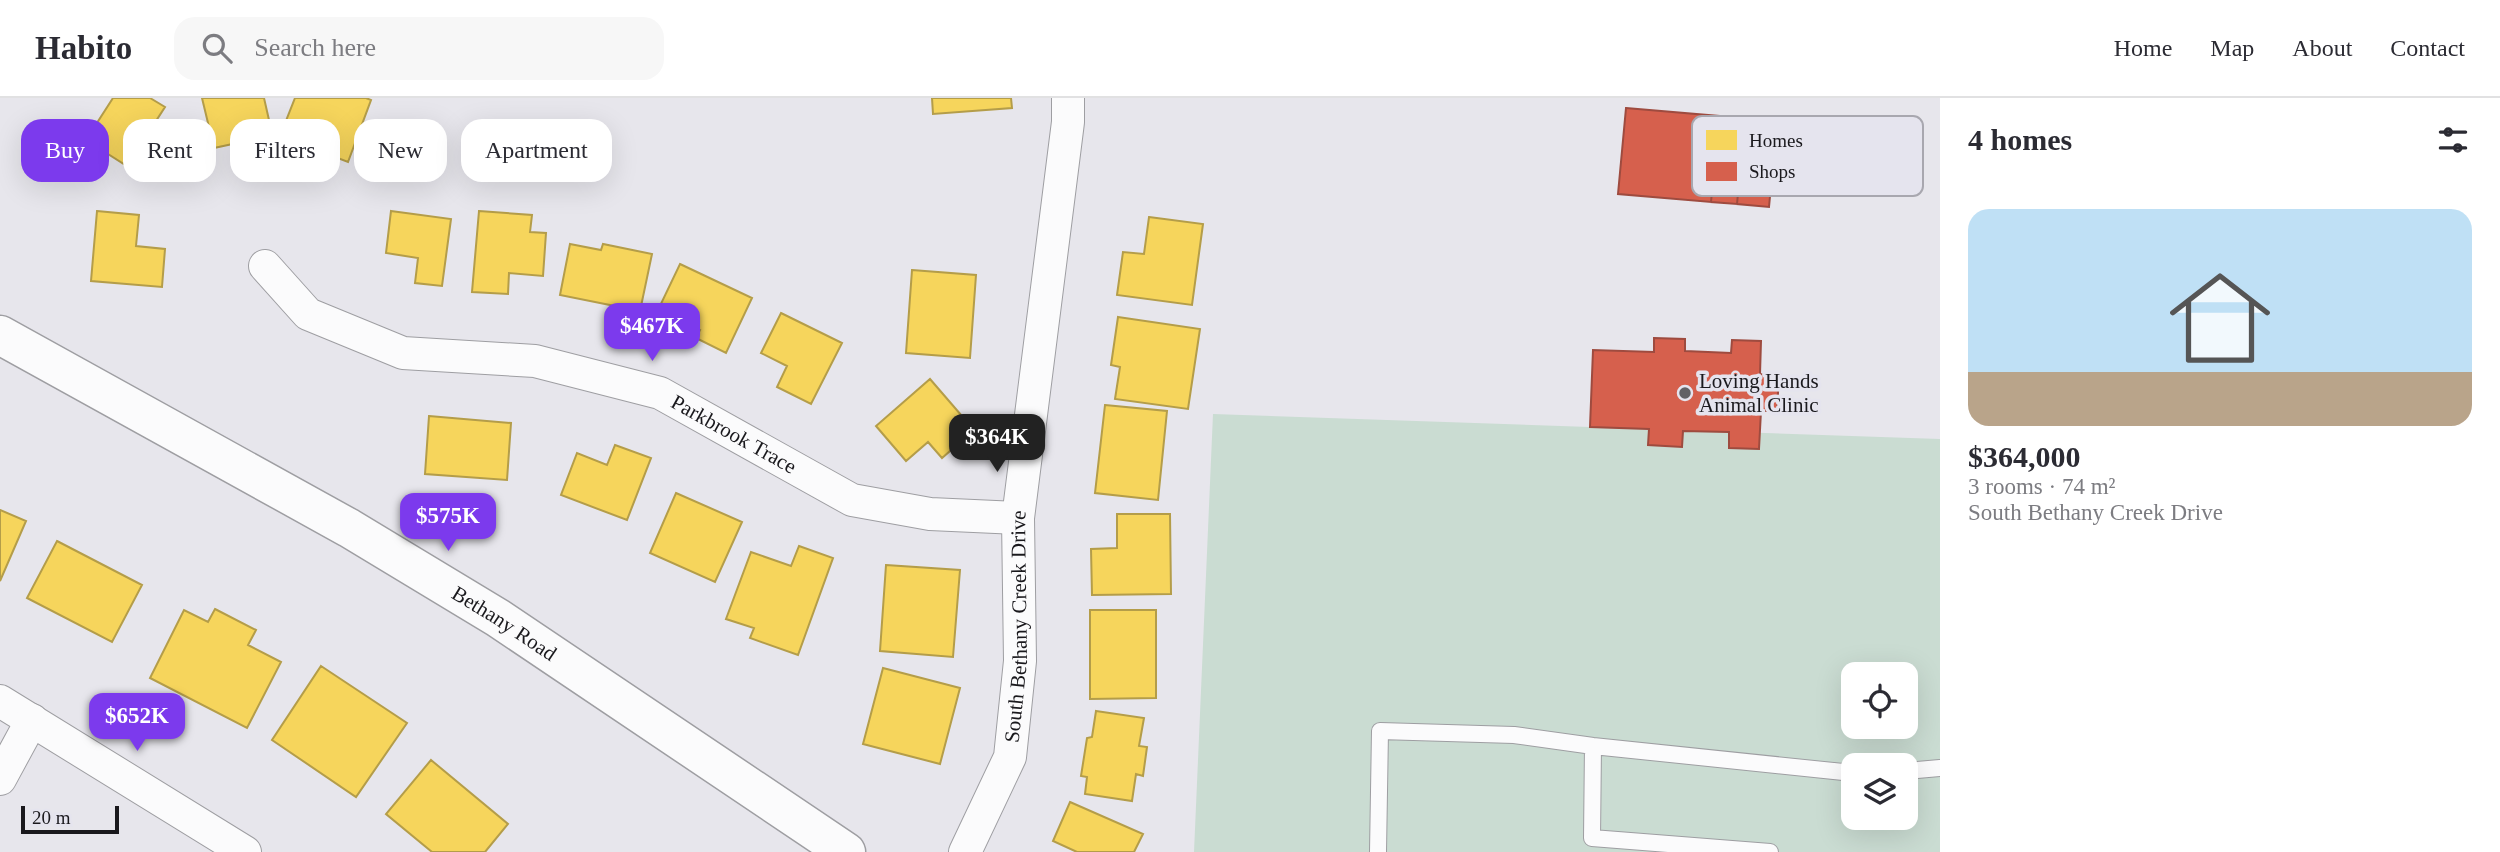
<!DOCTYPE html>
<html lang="en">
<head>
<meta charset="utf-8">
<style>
	body { margin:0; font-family:Georgia,serif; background:#f7f7f7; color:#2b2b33; height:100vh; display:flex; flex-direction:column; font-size:26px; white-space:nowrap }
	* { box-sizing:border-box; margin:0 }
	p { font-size:23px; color:#7c7c81 }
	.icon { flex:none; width:38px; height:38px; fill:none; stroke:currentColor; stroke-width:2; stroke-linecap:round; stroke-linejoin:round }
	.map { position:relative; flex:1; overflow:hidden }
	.details { display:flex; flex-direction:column; background:#fff; width:560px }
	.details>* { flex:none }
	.banner { position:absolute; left:21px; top:21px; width:665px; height:63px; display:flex; gap:14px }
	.controls { position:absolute; left:1841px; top:564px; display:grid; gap:14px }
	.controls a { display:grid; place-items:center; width:77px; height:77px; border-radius:14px; background:#fff; box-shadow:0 7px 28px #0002; font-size:35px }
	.scale { position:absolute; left:21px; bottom:18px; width:98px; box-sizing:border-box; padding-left:7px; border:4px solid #1a191d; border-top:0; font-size:19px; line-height:24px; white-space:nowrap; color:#1a191d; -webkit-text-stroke:5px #e5e4ee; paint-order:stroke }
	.price { position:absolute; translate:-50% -60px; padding:0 16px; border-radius:14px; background:#7c3aed; color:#fff; font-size:23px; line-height:46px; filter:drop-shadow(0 2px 4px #0008) }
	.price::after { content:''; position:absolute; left:50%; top:42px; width:21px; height:16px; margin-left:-10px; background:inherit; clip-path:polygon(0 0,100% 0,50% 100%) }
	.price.on { background:#222; color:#fff }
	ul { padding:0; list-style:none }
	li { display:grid; align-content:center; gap:14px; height:371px; padding:0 28px }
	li+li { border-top:2px solid #e1e1e2 }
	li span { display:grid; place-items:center; height:217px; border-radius:21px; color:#555 }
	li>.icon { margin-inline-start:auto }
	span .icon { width:126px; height:126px; fill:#fffc; stroke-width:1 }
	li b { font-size:30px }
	h2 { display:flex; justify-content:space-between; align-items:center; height:84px; padding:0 28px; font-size:30px }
	.chip { padding:0 24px; border-radius:21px; background:#fff; box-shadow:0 7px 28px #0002; font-size:24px; line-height:63px }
	.chip.on { background:#7c3aed; color:#fff }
	header { display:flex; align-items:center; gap:42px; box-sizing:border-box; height:98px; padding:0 35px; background:#fff; border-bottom:2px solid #e1e1e2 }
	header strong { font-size:33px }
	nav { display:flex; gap:38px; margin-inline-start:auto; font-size:24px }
	.search { width:490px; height:63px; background:#f7f7f7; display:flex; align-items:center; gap:18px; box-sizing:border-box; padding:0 24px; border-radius:21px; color:#7c7c81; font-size:26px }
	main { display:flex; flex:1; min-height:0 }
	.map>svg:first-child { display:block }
	.green { fill:#cadcd2; fill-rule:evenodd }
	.homes { fill:#f6d55c; stroke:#b49d49; stroke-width:2 }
	.shops { fill:#d6604d; stroke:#9e4b3f; stroke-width:2 }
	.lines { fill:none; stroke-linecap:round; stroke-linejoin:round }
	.service-casing { stroke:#9e9ea2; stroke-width:18 }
	.minor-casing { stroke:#9e9ea2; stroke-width:34 }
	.tertiary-casing { stroke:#9e9ea2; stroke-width:41 }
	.service { stroke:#fbfbfc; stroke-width:16 }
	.minor { stroke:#fbfbfc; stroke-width:32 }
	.tertiary { stroke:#fbfbfc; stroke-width:38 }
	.poi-dot { fill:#626165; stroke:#e5e4ee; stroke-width:2.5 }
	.labels { text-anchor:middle; stroke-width:7; stroke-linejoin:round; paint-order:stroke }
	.poi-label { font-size:21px; fill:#1a191d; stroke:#e5e4ee; text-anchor:start }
	.street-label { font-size:21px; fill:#1a191d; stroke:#e5e4ee }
	.key { fill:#e5e4ee; stroke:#a8a7af; stroke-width:2 }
	.key-label { font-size:19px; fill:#1a191d }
</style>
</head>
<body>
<header>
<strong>Habito</strong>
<div class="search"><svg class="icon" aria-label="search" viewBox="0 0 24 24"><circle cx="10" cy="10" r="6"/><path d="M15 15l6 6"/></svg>Search here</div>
<nav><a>Home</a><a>Map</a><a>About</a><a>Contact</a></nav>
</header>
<main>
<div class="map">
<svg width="1940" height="754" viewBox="0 0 1940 754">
	<rect width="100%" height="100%" fill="#e7e6ec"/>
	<path class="green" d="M 1213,316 L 1940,341 L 1940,754 L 1194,754 ZM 1853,576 L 1906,576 L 1906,628 L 1853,628 ZM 1853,667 L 1906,667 L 1906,719 L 1853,719 Z"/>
	<path class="homes" d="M 113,0 L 150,0 L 165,9 L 145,40 L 156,47 L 138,75 L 86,42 Z
		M 202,0 L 264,0 L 269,22 L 247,27 L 251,42 L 214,50 Z
		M 295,0 L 366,0 L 371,2 L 348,64 L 280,38 Z
		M 932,0 L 1011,0 L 1012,10 L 933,16 Z
		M 97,113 L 139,117 L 136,148 L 165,151 L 162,189 L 91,183 Z
		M 391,113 L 451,121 L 442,188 L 415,185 L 418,160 L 386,155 Z
		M 479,113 L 532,117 L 530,134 L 546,135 L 543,178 L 509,175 L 508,196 L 472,194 Z
		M 1149,119 L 1203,126 L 1192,207 L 1117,197 L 1123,154 L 1144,156 Z
		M 570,146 L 601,152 L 603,146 L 652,156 L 640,213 L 560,197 Z
		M 680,166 L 752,200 L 726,255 L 696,240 L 700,232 L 658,212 Z
		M 912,172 L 976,177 L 970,260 L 906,255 Z
		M 781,215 L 842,245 L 811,306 L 777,289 L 787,268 L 761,255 Z
		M 1118,219 L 1200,231 L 1188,311 L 1115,301 L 1120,269 L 1111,267 Z
		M 930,281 L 974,332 L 942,360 L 928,344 L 906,363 L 876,328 Z
		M 1105,307 L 1167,313 L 1158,402 L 1095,395 Z
		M 429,318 L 511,325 L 507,382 L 425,376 Z
		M 615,347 L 651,360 L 627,422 L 561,397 L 577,355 L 607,367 Z
		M 676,395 L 742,424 L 715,484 L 650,455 Z
		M 0,412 L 26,423 L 0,483 Z
		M 1117,416 L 1170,416 L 1171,496 L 1092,497 L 1091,451 L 1117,450 Z
		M 57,443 L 142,487 L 112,544 L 27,500 Z
		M 799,448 L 833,460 L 798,557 L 750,540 L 754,530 L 726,521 L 751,454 L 791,468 Z
		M 886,467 L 960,472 L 953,559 L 880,553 Z
		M 215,511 L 256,532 L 248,547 L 281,564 L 247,630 L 150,580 L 184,512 L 208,524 Z
		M 1090,512 L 1156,512 L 1156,600 L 1090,601 Z
		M 321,568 L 407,625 L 356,699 L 272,642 Z
		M 883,570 L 960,590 L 940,666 L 863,646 Z
		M 1096,613 L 1144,620 L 1139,648 L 1147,649 L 1143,678 L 1136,676 L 1132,703 L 1085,696 L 1087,679 L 1081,678 L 1087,640 L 1092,639 Z
		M 431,662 L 508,726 L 485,754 L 432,754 L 386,716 Z
		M 1070,704 L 1143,736 L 1134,754 L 1077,754 L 1053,743 Z"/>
	<path class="shops" d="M 1626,10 L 1719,18 L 1711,104 L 1618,96 Z
		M 1719,18 L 1745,21 L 1737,106 L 1711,104 Z
		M 1745,21 L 1777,25 L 1769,109 L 1737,106 Z
		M 1654,240 L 1685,241 L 1685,253 L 1731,255 L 1732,242 L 1761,243 L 1760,276 L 1779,277 L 1777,313 L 1761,313 L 1759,351 L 1729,350 L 1729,334 L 1683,333 L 1682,349 L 1648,347 L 1649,331 L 1590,329 L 1593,252 L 1654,254 Z"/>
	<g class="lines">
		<defs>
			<path id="service" d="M 1593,648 L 1592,740 L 1770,754
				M 1906,673 L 1940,670
				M 1378,754 L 1380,633 L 1514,637 L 1593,648 L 1853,675"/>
			<g id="minor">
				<path id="s1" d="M 265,168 L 308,216 L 403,255 L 535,263 L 660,295 L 852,402 L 930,416 L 1018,420"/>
				<path d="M 0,603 L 245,754"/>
				<path d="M 0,681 L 32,622"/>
				<path id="s2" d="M 965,754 L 1010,659 L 1020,563 L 1018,420 L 1068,24 L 1068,0"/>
			</g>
			<g id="tertiary">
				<path id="s3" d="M 0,237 L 349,430 L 498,520 L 846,754"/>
			</g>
		</defs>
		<use href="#service" class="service-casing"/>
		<use href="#minor" class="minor-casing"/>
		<use href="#tertiary" class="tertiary-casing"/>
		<use href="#service" class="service"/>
		<use href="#minor" class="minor"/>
		<use href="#tertiary" class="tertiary"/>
	</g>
	<circle class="poi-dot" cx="1685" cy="295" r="7"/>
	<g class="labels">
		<g class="poi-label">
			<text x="1699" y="290">Loving Hands<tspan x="1699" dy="24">Animal Clinic</tspan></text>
		</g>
		<g class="street-label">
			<text dy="7" stroke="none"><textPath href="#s1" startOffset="513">Parkbrook Trace</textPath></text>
			<text dy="7" stroke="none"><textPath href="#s3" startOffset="581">Bethany Road</textPath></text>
			<text dy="7" stroke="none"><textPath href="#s2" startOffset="236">South Bethany Creek Drive</textPath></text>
		</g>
	</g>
	<rect x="1692" y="18" width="231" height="80" rx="10" class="key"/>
	<rect x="1706" y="32" width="31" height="20" fill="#f6d55c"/>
	<rect x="1706" y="64" width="31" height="19" fill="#d6604d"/>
	<g class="key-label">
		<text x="1749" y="49">Homes</text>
		<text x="1749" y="80">Shops</text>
	</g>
</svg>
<div class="controls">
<a><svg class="icon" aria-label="locate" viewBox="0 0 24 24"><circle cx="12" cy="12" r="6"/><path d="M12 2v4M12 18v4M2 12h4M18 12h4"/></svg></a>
<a><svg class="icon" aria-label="layers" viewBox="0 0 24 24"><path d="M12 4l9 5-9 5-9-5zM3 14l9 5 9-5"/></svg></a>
</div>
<div class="scale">20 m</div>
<b class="price" style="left:652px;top:265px">$467K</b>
<b class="price on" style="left:997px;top:376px">$364K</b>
<b class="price" style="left:448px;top:455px">$575K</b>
<b class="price" style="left:137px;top:655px">$652K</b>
<div class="banner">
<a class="chip on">Buy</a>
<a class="chip">Rent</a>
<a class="chip">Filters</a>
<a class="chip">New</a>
<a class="chip">Apartment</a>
</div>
</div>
<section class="details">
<h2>4 homes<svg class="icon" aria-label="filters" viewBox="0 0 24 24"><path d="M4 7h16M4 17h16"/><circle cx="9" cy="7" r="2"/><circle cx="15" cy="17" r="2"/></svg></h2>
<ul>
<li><span style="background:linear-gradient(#bfe0f5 75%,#b9a48a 0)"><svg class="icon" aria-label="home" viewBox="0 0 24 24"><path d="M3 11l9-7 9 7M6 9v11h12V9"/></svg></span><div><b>$364,000</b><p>3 rooms · 74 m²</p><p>South Bethany Creek Drive</p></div></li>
</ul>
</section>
</main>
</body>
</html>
